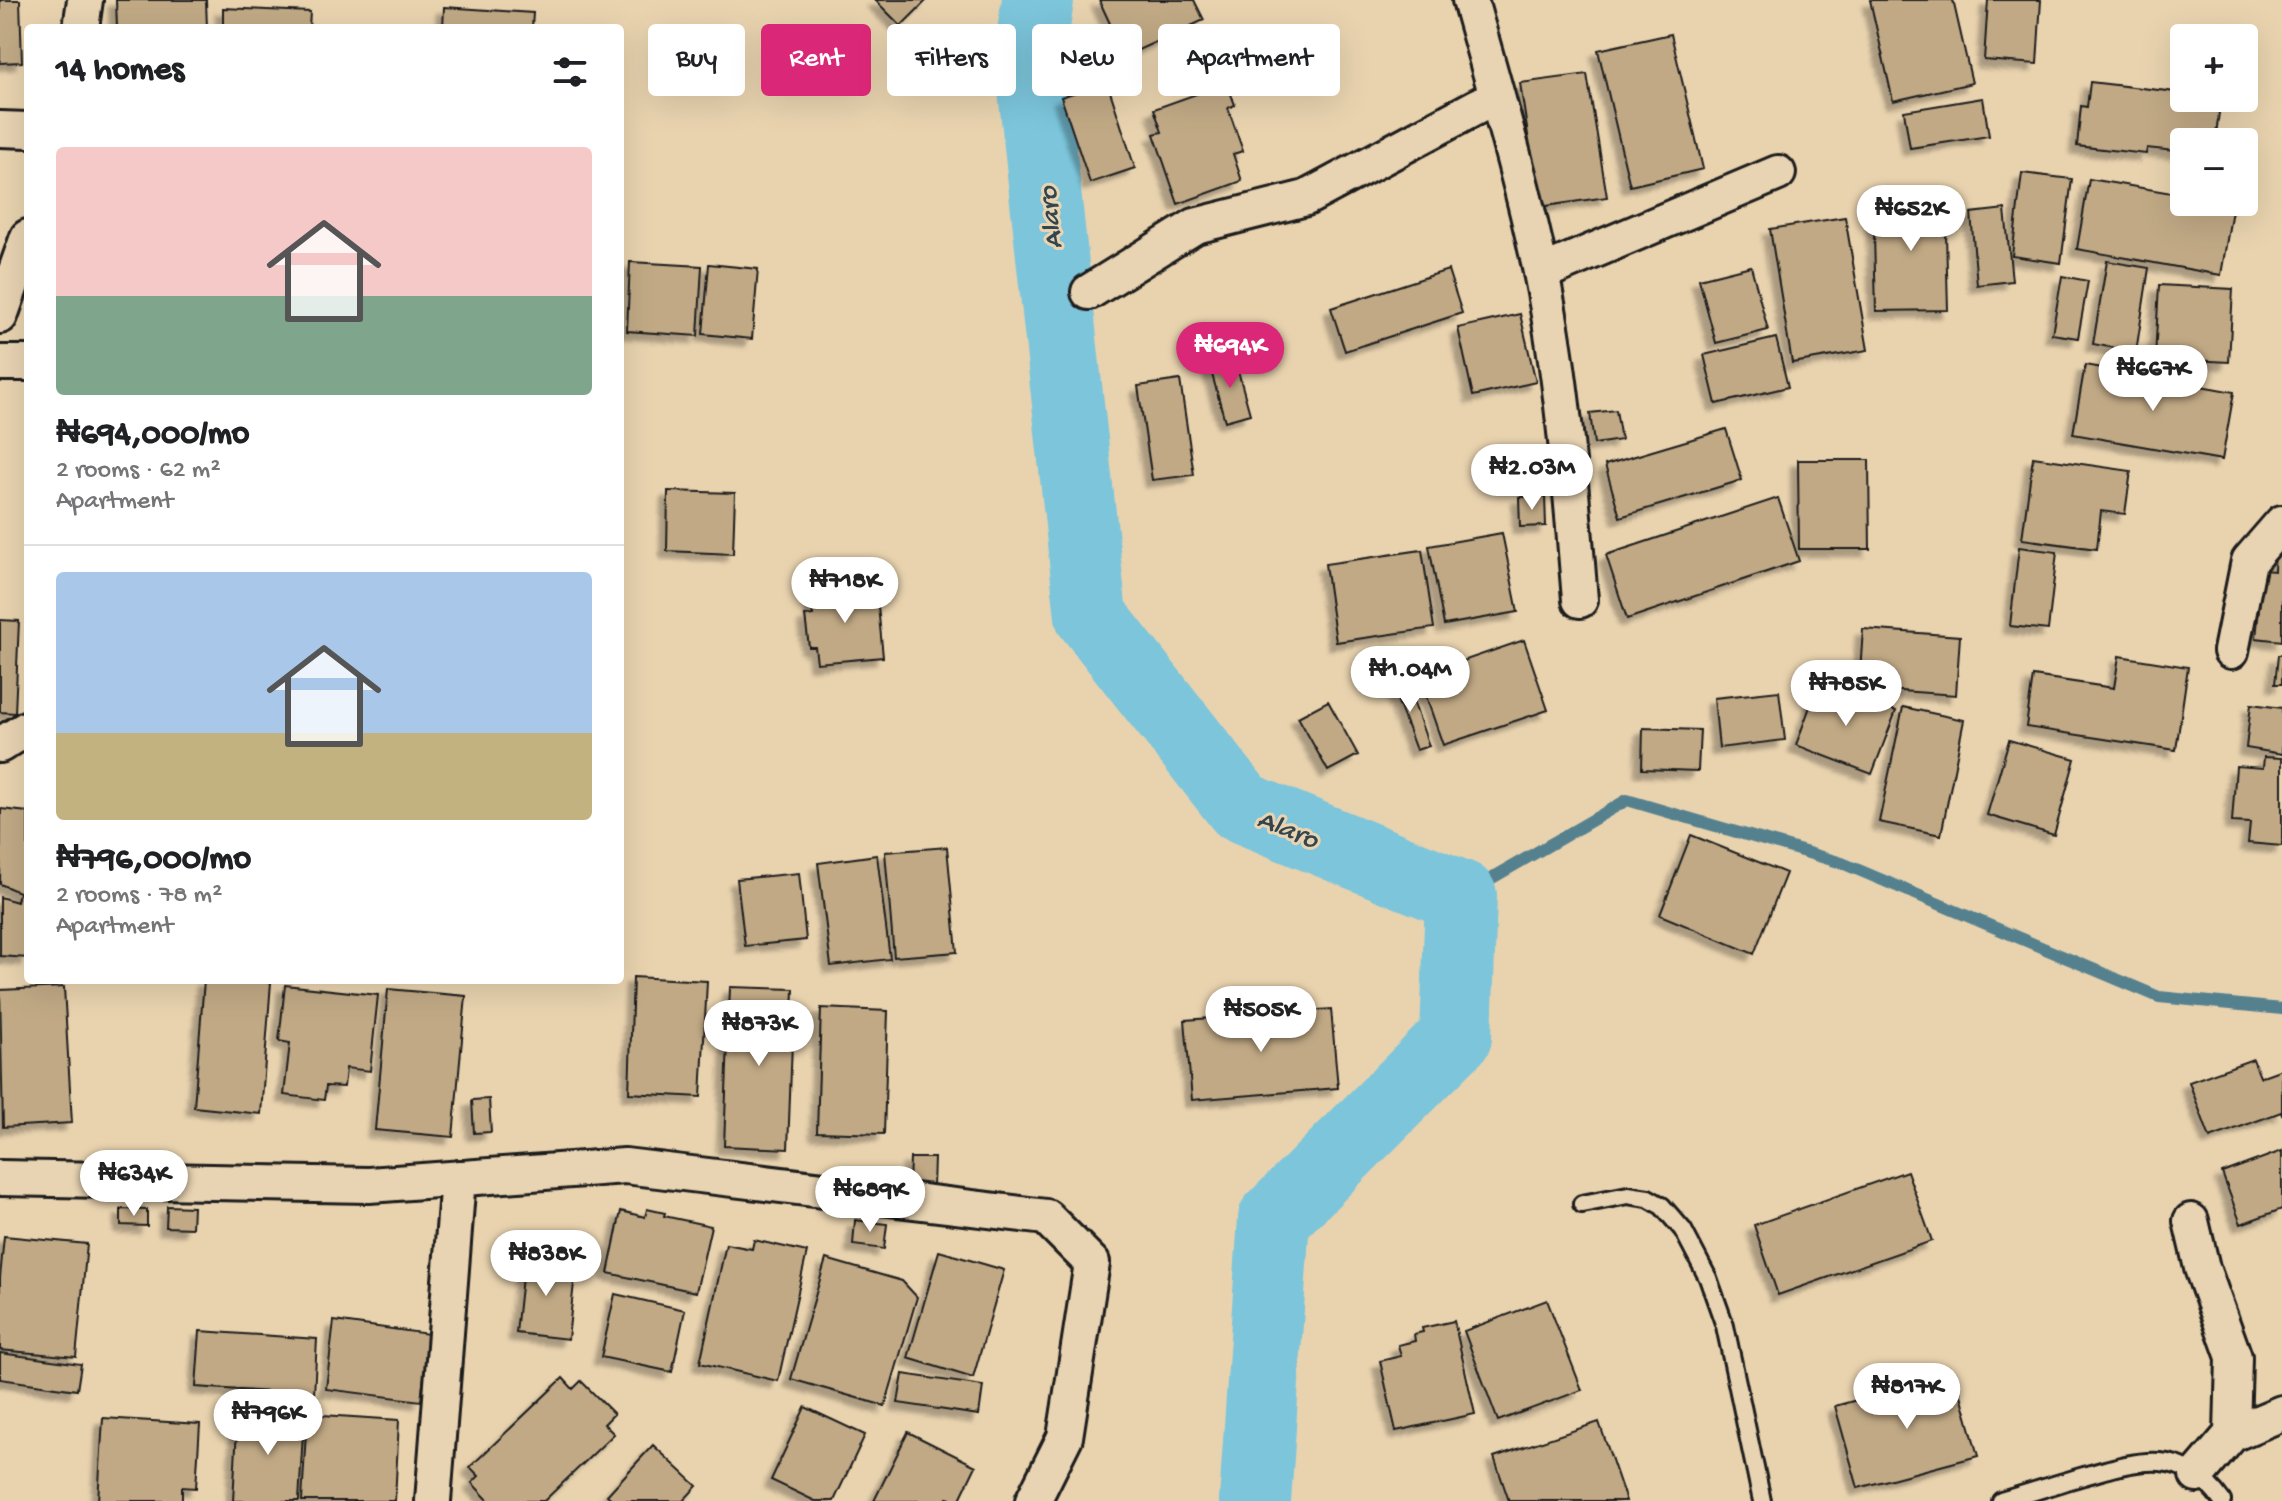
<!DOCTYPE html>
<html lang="en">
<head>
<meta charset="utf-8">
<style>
	body { margin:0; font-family:"Gochi Hand",sans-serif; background:#f2f2f2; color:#202124; height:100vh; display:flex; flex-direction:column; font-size:30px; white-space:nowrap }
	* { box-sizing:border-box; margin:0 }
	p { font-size:26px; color:#757577 }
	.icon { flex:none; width:44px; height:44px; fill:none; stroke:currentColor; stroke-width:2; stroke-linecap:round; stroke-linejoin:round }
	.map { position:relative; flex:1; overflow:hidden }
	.details { position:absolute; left:24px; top:24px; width:600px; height:960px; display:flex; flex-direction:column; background:#fff; border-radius:8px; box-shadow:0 8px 32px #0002 }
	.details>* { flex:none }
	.hud { position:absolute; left:648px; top:24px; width:760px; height:72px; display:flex; gap:16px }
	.controls { position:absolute; left:2170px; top:24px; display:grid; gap:16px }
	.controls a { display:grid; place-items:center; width:88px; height:88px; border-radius:8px; background:#fff; box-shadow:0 8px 32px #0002; font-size:40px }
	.price { position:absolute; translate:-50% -68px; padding:0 18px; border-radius:28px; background:#fff; color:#222; font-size:26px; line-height:52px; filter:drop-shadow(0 2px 4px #0008) }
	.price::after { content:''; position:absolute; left:50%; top:48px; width:24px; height:18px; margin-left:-12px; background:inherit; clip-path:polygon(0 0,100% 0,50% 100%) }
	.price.current { background:#db2777; color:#fff }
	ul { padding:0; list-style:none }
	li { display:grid; align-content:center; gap:16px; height:424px; padding:0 32px }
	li+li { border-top:2px solid #e0e0e0 }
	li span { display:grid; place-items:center; height:248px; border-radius:8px; color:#555 }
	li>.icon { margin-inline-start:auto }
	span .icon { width:144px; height:144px; fill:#fffc; stroke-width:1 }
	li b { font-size:34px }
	h2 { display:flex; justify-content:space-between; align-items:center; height:96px; padding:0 32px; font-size:34px }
	.pill { padding:0 28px; border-radius:8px; background:#fff; box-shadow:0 8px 32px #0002; font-size:28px; line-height:72px }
	.pill.current { background:#db2777; color:#fff }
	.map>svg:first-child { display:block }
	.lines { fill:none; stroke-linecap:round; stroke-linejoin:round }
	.stream { stroke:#55818f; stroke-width:12 }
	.river { stroke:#7bc5db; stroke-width:72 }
	.building { fill:#c1a985; stroke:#1c1c1c; stroke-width:2; filter:url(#shadow) }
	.lane-casing { stroke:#1c1c1c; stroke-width:22 }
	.street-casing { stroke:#1c1c1c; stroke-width:40 }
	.lane { stroke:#e8d3b2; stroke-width:16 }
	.street { stroke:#e8d3b2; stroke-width:34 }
	.labels { text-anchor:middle; stroke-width:6; stroke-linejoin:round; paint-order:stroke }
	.water-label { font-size:28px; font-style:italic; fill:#34464c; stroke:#e8d3b2 }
</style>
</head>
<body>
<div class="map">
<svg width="2282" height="1501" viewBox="0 0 2282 1501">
	<defs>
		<filter id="shadow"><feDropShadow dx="-7" dy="7" stdDeviation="2" flood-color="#0004"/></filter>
	</defs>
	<rect width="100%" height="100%" fill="#e9d3af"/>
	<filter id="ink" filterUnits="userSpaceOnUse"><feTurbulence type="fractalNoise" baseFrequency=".0125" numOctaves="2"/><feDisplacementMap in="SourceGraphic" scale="16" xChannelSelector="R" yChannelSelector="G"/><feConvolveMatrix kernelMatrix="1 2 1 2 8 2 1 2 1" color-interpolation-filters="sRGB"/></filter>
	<g filter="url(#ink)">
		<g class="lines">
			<path class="stream" d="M 1461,896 L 1627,800 L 1842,863 L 2159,997 L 2282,1009"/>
			<path class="river" d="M 1038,0 L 1030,53 L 1091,616 L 1241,807 L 1461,896 L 1456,1037 L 1274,1219 L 1255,1501"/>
		</g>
		<path class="building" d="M 0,0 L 20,0 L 22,62 L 0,63 Z
			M 116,0 L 206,0 L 207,28 L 117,28 Z
			M 875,0 L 927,0 L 901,26 Z
			M 1099,0 L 1194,0 L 1204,20 L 1125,56 Z
			M 1870,0 L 1953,0 L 1972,83 L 1893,101 Z
			M 1988,0 L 2041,0 L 2037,64 L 1984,60 Z
			M 444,7 L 533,13 L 532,28 L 443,28 Z
			M 223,8 L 310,12 L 309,28 L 223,28 Z
			M 1671,34 L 1703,169 L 1630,186 L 1598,50 Z
			M 1587,74 L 1607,197 L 1539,207 L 1520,83 Z
			M 1107,82 L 1135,168 L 1090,183 L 1061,97 Z
			M 2090,82 L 2184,93 L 2184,98 L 2221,98 L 2215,142 L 2184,142 L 2184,152 L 2147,148 L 2146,154 L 2077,146 L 2081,106 L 2087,107 Z
			M 1227,83 L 1235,105 L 1228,108 L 1243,151 L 1233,154 L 1242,181 L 1178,204 L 1154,134 L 1162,132 L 1154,109 Z
			M 1983,98 L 1989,136 L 1910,148 L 1904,111 Z
			M 2022,173 L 2072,179 L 2061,263 L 2012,256 Z
			M 2089,179 L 2184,195 L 2184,202 L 2233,204 L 2221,275 L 2077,249 Z
			M 1945,194 L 1948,310 L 1876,311 L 1873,196 Z
			M 2005,209 L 2012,281 L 1977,285 L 1971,213 Z
			M 1845,217 L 1868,350 L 1792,363 L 1770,229 Z
			M 2107,261 L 2149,268 L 2136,352 L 2093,344 Z
			M 630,262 L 702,266 L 698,336 L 627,331 Z
			M 709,264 L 758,269 L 752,339 L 703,334 Z
			M 1751,266 L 1768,330 L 1716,343 L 1699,279 Z
			M 1448,270 L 1462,313 L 1345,351 L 1331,308 Z
			M 2062,276 L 2088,281 L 2078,338 L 2052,334 Z
			M 2159,285 L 2233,289 L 2229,362 L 2155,358 Z
			M 1520,314 L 1536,382 L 1473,396 L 1458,328 Z
			M 1776,338 L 1788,387 L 1716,404 L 1704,355 Z
			M 1235,360 L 1250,414 L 1225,421 L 1210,367 Z
			M 2085,365 L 2234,392 L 2222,460 L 2073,434 Z
			M 1180,380 L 1194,475 L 1152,480 L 1138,386 Z
			M 1616,410 L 1621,440 L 1594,444 L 1590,413 Z
			M 1726,429 L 1742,480 L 1620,517 L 1605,465 Z
			M 2033,457 L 2131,471 L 2125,514 L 2101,511 L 2097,549 L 2022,539 Z
			M 1798,460 L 1869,460 L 1870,549 L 1799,549 Z
			M 668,491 L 735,493 L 733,554 L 667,551 Z
			M 1545,496 L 1546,526 L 1520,527 L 1519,497 Z
			M 1778,498 L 1799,561 L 1627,619 L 1606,555 Z
			M 1502,533 L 1518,612 L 1444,625 L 1429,546 Z
			M 2019,547 L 2057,552 L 2048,630 L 2010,626 Z
			M 1422,550 L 1434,628 L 1336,642 L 1325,564 Z
			M 2275,552 L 2282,553 L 2282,641 L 2256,638 L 2263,570 L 2274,571 Z
			M 876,585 L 883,657 L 817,663 L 815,647 L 809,647 L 805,616 L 813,615 L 810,592 Z
			M 0,620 L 19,621 L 15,713 L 0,712 Z
			M 1863,629 L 1960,636 L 1956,695 L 1859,688 Z
			M 1524,640 L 1548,710 L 1443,745 L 1419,676 Z
			M 2278,655 L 2282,655 L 2282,684 L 2275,684 Z
			M 2119,656 L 2188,667 L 2176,750 L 2026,727 L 2033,676 L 2114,688 Z
			M 1405,678 L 1429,746 L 1416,750 L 1391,683 Z
			M 1819,682 L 1896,711 L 1872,774 L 1796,745 Z
			M 1779,691 L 1785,740 L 1719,748 L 1714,698 Z
			M 1328,701 L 1358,755 L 1328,771 L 1298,717 Z
			M 2251,704 L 2282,708 L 2282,754 L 2246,748 Z
			M 1903,707 L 1964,720 L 1941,835 L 1879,822 Z
			M 1643,728 L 1700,730 L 1698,771 L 1642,769 Z
			M 2009,740 L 2075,759 L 2054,835 L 1987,815 Z
			M 2264,757 L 2282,758 L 2282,846 L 2248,843 L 2250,823 L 2232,822 L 2236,766 L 2263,768 Z
			M 1,809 L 28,812 L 28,958 L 0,956 L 0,897 L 17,902 L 19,892 L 0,884 Z
			M 1691,835 L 1786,873 L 1754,954 L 1660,915 Z
			M 947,847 L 957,952 L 894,957 L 885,852 Z
			M 877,855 L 890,959 L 831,966 L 818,863 Z
			M 799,873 L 806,940 L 745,946 L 737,879 Z
			M 633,977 L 707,981 L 701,1097 L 629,1093 Z
			M 204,980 L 271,982 L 261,1114 L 194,1107 Z
			M 285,985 L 378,995 L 370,1071 L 346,1068 L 344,1087 L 326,1086 L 324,1100 L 284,1095 L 290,1043 L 279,1041 Z
			M 64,987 L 72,1123 L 3,1127 L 0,990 Z
			M 730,987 L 794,989 L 788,1149 L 724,1146 Z
			M 388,989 L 466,996 L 453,1137 L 375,1130 Z
			M 821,1008 L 888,1011 L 884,1134 L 817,1132 Z
			M 1331,1009 L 1338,1088 L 1192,1100 L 1185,1020 Z
			M 2253,1059 L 2260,1077 L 2282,1069 L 2282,1115 L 2281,1112 L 2210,1138 L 2189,1082 Z
			M 489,1099 L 491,1132 L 474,1133 L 472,1100 Z
			M 2282,1151 L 2282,1209 L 2241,1224 L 2222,1173 Z
			M 910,1158 L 934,1158 L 933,1187 L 909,1186 Z
			M 1907,1171 L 1932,1241 L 1778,1295 L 1754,1225 Z
			M 167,1206 L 193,1207 L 192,1228 L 166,1227 Z
			M 121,1209 L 147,1210 L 147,1226 L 121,1225 Z
			M 647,1209 L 665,1213 L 664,1216 L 711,1226 L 696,1292 L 608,1273 L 621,1211 L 645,1217 Z
			M 855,1220 L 887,1224 L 884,1249 L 853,1245 Z
			M 4,1236 L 87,1244 L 76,1357 L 0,1350 L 0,1278 Z
			M 754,1240 L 807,1252 L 778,1381 L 700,1363 L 726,1244 L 752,1249 Z
			M 939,1251 L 1004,1270 L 973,1378 L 908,1358 Z
			M 524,1258 L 576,1264 L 568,1339 L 516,1333 Z
			M 826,1259 L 902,1281 L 917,1297 L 885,1406 L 791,1379 Z
			M 615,1294 L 685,1310 L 672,1372 L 601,1357 Z
			M 1547,1300 L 1582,1390 L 1498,1421 L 1464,1331 Z
			M 334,1321 L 429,1334 L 421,1401 L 326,1389 Z
			M 1454,1321 L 1475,1414 L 1396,1431 L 1380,1361 L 1401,1356 L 1398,1345 L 1415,1341 L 1414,1334 L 1423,1332 L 1422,1328 Z
			M 200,1331 L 317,1339 L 314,1395 L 196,1387 Z
			M 0,1353 L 81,1364 L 77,1390 L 0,1379 Z
			M 1955,1373 L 1978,1456 L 1858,1488 L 1835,1406 Z
			M 903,1374 L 983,1386 L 979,1415 L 898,1403 Z
			M 563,1378 L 573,1389 L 581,1381 L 614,1414 L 604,1424 L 614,1434 L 544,1501 L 489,1501 L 472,1483 L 479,1476 L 470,1467 Z
			M 805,1407 L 865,1435 L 834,1501 L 815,1501 L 771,1480 Z
			M 238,1411 L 304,1415 L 299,1501 L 233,1501 Z
			M 307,1414 L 399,1420 L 395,1501 L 302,1501 Z
			M 103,1418 L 200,1424 L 196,1488 L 182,1487 L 182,1501 L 98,1501 Z
			M 1599,1422 L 1626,1501 L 1509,1501 L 1494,1457 Z
			M 908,1432 L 976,1466 L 959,1501 L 947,1498 L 946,1501 L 874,1501 Z
			M 653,1445 L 697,1486 L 683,1501 L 614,1501 L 607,1495 Z"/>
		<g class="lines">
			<defs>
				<path id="lane" d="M 1582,1204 L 1628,1195 L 1648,1198 L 1662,1206 L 1683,1230 L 1708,1278 L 1725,1326 L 1762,1501
					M 2001,1501 C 2029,1493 2056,1484 2084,1476 C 2139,1460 2183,1446 2222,1501"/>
				<path id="street" d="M 1470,0 C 1495,90 1522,180 1541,272 C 1563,380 1571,490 1580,600
					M 81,28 L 85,0
					M 0,129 L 28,130
					M 1541,273 L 1778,173
					M 1089,292 L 1195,226 L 1306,198 L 1497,96
					M 0,316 L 28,237
					M 0,363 L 28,363
					M 2231,651 L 2249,561 L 2282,523
					M 0,745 L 28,728
					M 0,1178 L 369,1185 L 625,1166 L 1046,1217 L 1092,1263 L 1065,1437 L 1033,1501
					M 2191,1221 L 2202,1268 L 2234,1357 L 2232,1434
					M 2197,1475 L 2232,1434 L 2282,1413
					M 433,1501 L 458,1178"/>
			</defs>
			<use href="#lane" class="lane-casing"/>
			<use href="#street" class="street-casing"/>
			<use href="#lane" class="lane"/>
			<use href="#street" class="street"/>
		</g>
	</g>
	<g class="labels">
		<g class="water-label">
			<text transform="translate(1048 218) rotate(-96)" y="10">Alaro</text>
			<text transform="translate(1289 827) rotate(22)" y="10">Alaro</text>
		</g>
	</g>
</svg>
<div class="controls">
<a>+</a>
<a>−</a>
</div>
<b class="price" style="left:1911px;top:253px">₦652K</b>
<b class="price current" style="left:1230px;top:390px">₦694K</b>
<b class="price" style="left:2153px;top:413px">₦667K</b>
<b class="price" style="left:1532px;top:512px">₦2.03M</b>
<b class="price" style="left:845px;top:625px">₦718K</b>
<b class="price" style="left:1410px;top:714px">₦1.04M</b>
<b class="price" style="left:1846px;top:728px">₦785K</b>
<b class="price" style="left:1261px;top:1054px">₦505K</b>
<b class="price" style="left:759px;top:1068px">₦873K</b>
<b class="price" style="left:134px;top:1218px">₦634K</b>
<b class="price" style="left:870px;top:1234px">₦689K</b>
<b class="price" style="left:546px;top:1298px">₦838K</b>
<b class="price" style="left:1907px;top:1431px">₦817K</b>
<b class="price" style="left:268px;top:1457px">₦796K</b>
<div class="hud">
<a class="pill">Buy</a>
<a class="pill current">Rent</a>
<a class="pill">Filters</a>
<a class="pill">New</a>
<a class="pill">Apartment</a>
</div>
<section class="details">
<h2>14 homes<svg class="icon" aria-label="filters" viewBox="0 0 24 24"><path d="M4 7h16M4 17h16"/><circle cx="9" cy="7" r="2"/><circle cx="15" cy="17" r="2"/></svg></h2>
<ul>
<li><span style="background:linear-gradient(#f6c9c9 60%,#7fa58c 0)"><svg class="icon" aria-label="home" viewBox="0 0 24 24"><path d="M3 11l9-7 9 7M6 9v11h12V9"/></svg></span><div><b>₦694,000/mo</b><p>2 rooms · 62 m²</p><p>Apartment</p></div></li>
<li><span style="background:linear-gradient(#a9c7e8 65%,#c2b280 0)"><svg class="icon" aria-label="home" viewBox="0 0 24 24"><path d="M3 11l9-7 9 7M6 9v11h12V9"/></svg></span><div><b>₦796,000/mo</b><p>2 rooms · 78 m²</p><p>Apartment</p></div></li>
</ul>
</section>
</div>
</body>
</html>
